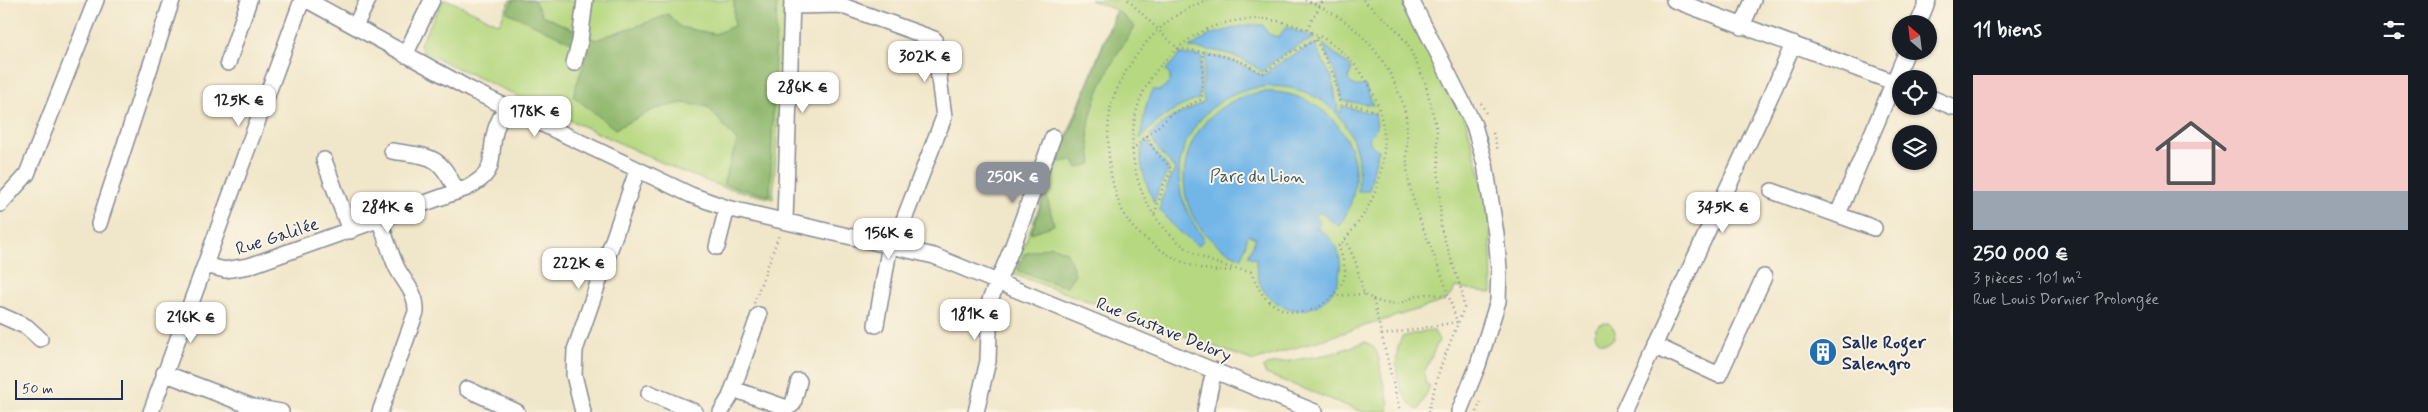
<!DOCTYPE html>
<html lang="fr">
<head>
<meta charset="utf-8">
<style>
	body { margin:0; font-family:Mynerve,sans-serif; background:#20242c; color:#f1f3f6; height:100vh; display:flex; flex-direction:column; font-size:19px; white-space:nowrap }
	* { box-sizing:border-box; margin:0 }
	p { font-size:16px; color:#9ea1a6 }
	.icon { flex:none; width:28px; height:28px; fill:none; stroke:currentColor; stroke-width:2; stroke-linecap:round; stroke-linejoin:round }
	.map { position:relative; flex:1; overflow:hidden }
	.drawer { display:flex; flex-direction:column; background:#171b24; width:475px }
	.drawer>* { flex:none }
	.needle { width:32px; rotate:332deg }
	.tools { position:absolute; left:1892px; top:15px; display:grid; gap:10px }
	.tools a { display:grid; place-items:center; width:45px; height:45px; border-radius:50%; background:#171b24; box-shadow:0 1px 4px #0004; font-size:25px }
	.scale { position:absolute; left:15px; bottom:12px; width:108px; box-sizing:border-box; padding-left:5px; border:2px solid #1b2f5e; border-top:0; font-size:14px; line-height:18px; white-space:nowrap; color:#1b2f5e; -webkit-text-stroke:4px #fcf5e5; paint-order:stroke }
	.price { position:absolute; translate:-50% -42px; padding:0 11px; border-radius:10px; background:#fff; color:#222; font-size:16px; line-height:32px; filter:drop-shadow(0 1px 2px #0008) }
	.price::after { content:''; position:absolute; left:50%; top:30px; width:15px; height:11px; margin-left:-8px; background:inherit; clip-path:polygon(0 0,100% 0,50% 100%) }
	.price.current { background:#8c9099; color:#fff }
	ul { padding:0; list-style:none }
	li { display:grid; align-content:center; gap:10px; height:265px; padding:0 20px }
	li+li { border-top:1px solid #363941 }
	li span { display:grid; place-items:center; height:155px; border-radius:0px; color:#555 }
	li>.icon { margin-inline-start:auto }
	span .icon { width:90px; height:90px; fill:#fffc; stroke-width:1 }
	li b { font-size:21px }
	h2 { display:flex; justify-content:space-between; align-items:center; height:60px; padding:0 20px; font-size:21px }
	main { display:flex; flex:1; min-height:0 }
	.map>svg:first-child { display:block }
	.green { fill:#b6d880; stroke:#68846f }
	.forest { fill:#90b86e; stroke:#567466 }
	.water { fill:#72b6e8; stroke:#4672a3 }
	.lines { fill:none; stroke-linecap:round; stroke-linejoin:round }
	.minor-casing { stroke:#868a94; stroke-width:18 }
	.path { stroke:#868a94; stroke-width:2.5; stroke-dasharray:1 4; stroke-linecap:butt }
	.minor { stroke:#fff; stroke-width:15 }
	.labels { text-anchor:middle; stroke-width:4; stroke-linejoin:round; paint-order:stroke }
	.park-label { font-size:18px; fill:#425966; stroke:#fcf5e5 }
	.street-label { font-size:18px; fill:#1b2f5e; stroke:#fcf5e5 }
	.poi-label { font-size:18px; font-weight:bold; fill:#1b2f5e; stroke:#fcf5e5; text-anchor:start }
</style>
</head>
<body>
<main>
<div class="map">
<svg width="1953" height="412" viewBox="0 0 1953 412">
	<rect width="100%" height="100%" fill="#fcf5e5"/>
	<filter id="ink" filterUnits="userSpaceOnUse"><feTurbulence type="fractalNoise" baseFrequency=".02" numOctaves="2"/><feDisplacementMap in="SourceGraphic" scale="10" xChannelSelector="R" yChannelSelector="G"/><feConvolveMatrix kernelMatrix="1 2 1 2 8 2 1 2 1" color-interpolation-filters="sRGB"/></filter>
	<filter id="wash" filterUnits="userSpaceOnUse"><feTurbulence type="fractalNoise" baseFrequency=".0096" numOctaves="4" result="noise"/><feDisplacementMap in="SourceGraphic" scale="20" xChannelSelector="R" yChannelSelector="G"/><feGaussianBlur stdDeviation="1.12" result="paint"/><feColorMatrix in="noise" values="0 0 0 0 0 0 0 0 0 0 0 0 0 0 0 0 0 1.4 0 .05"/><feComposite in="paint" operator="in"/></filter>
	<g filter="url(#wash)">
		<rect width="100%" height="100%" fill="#f0e6c9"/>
		<path class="green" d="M 443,0 L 448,0 L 499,24 L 510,0 L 785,0 L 773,199 L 723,187 L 680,171 L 423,52 L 420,44 Z
			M 1090,0 L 1403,0 L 1466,121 L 1490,212 L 1492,293 L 1456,287 L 1449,297 L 1441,302 L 1254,361 L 1013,274 L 1116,10 Z
			M1595 333a10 10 0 1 1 20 0a10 10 0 1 1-20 0Z
			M 1425,331 L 1434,331 L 1439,340 L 1424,373 L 1426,384 L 1430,386 L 1419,410 C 1396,400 1391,357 1402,337 Z
			M 1365,342 C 1382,349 1378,363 1382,378 C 1386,391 1390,398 1388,412 L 1363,412 L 1266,374 L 1263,368 L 1266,365 L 1330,354 Z"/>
		<path class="forest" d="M 513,0 L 534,0 L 542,15 L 596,40 C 620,30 645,25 668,14 L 680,27 L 715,34 L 734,26 L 734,0 L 777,0 L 770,196 L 723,184 L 737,141 L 708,107 L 683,103 L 655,109 L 615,129 L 573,96 L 588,50 L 507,12 Z
			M 1117,10 L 1135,27 C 1115,55 1095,91 1089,125 C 1087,137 1091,152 1092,164 L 1077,168 L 1074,160 L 1058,162 Z
			M 1046,193 L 1054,225 L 1031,233 Z
			M 1051,246 L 1067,252 L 1075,274 L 1066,287 L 1018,271 L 1024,254 Z"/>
		<path class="water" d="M 1246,25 L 1263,25 L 1268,34 L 1278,37 L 1286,27 L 1315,38 C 1295,47 1277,56 1262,72 C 1240,54 1217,50 1189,48 L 1209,35 Z
			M 1314,44 L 1332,78 L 1338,111 L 1341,113 L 1342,106 L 1375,114 L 1377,128 C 1368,136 1366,143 1378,150 L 1369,191 L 1358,191 C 1359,177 1359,164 1356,150 C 1333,63 1210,67 1183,151 C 1172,184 1185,213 1204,239 L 1198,246 L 1175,228 L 1160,210 L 1161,200 L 1175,169 L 1158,149 L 1150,135 L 1166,121 L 1204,102 L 1202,88 L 1206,55 C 1228,58 1243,65 1262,76 L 1282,61 Z
			M 1323,44 L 1352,68 L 1348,79 C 1352,87 1356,87 1365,85 L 1373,105 L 1343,101 L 1337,78 Z
			M 1180,54 L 1202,56 L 1199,99 C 1172,108 1159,119 1140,139 L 1146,106 L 1153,90 L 1160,90 L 1170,82 L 1170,76 L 1166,70 Z
			M 1261,92 C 1334,87 1382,165 1339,226 L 1320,212 L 1315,217 L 1320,221 L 1317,228 C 1369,259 1324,334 1276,302 C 1260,292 1256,277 1256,259 L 1248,256 L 1256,238 L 1248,235 L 1242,258 C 1154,225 1171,107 1261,92 Z
			M 1146,140 L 1169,169 L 1158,190 L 1154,203 C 1147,184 1134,158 1146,140 Z"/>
	</g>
	<g filter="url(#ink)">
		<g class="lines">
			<defs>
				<path id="minor" d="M 307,0 L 471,90 L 691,195 L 727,208 L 934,256 L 1315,412
					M 1411,0 L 1474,125 L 1485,164 L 1496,234 L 1499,269 L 1498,301 L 1478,365 L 1459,412
					M 1674,0 L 1901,85
					M 792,6 L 840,5 L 934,39 L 944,117 L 894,245
					M 1918,24 L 1928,0
					M 355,26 L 368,0
					M 1742,27 L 1753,0
					M 405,55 L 432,0
					M 228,63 L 249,0
					M 574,63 L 580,41 L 585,0
					M 1929,97 L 1953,107
					M 392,151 C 432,157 439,154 457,192
					M 324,160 L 350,231
					M 1772,191 L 1874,228
					M 0,204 L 27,174 L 96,0
					M 1838,214 L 1907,51
					M 785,221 L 792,0
					M 99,224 L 172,0
					M 717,247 L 727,208
					M 205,265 L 225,270 L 249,266 L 467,188 C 499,171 488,161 495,132 C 497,123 502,115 506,107
					M 0,315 L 27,327 L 40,339
					M 876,325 L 890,244
					M 1654,345 L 1719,375 L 1764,277
					M 164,373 L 253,407 L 281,412
					M 467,389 L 517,412
					M 733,389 L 787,408 L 793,404 L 799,381
					M 649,393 L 695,412
					M 151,412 L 302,0
					M 380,412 L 416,312 C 417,292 404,283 396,266 C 390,252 385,236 380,221
					M 583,412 L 574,375 L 575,350 L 637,171
					M 721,412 L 730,397 L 759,315
					M 976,412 L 988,361 L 990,300 L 1012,248 L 1053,137
					M 1205,412 L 1214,370
					M 1623,412 L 1777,82 L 1793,44"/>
			</defs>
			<use href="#minor" class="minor-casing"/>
			<path class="path" d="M 1128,0 L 1177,48 L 1218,54 L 1245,63 L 1262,74 L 1289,53 L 1316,40 L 1319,35
				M 1208,0 C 1170,13 1145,39 1125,73 C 1119,85 1111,99 1110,112 C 1107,131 1108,149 1110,168 C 1113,187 1119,209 1131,225 C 1139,235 1152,244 1163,251 C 1185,266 1208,273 1234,270
				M 1305,0 C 1347,16 1378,45 1396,86 C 1400,96 1405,107 1406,118 C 1409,141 1404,164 1410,187 C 1419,225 1438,260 1449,297
				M 1363,0 L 1396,29 L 1408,45 L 1425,82 L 1437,130 L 1441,229 L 1462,292 L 1464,308 L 1440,368 L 1428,412
				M 1263,19 C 1351,27 1407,108 1375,192 C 1367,213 1353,230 1339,246 C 1341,254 1345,264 1345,273 C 1345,280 1341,284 1337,290 C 1323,310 1298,319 1276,306 C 1262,299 1257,285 1251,272 C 1224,267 1197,259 1176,240 C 1126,197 1117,116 1160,66 C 1176,48 1195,32 1218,25 C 1233,20 1248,19 1263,19 Z
				M 1307,29 L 1323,0
				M 1316,40 L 1334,76 L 1340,104 L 1355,105 L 1380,112
				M 1481,103 L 1486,113
				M 1493,133 L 1498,151
				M 1147,135 L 1152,147 L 1172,170 L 1164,184 L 1154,216
				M 1132,150 L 1174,112 L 1202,99 L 1203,51
				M 1345,239 L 1355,260 L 1364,294 L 1373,299 L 1400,412
				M 1333,296 L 1364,294
				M 1373,299 C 1403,312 1405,295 1429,294 C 1435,294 1442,296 1449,297 L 1457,322 L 1382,335
				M 754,303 L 779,235
				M 1477,412 L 1480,402"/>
			<use href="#minor" class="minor"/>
		</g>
	</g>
	<defs>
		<symbol id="building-disc" viewBox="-11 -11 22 22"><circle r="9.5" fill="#1f6fb2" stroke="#fcf5e5"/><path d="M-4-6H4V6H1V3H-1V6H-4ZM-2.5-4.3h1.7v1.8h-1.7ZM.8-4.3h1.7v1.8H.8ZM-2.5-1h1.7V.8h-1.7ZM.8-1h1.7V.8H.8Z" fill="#fff"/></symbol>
	</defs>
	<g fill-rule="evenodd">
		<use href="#building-disc" x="1807" y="336" width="32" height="32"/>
	</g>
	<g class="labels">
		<g class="park-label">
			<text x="1257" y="182">Parc du Lion</text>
		</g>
		<g class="street-label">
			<text transform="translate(277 236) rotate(-18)" y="6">Rue Galilée</text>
			<text transform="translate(1164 329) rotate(22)" y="6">Rue Gustave Delory</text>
		</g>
		<g class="poi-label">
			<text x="1842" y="348">Salle Roger<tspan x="1842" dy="21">Salengro</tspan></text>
		</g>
	</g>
</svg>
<div class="tools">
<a><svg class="needle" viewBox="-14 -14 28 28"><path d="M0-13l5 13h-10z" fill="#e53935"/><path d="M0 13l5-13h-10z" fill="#9ea1a6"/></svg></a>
<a><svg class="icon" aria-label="locate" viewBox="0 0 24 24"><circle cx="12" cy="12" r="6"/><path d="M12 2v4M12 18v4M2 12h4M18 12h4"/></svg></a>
<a><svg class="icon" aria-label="layers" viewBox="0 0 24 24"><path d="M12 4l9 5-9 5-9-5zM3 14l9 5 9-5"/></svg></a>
</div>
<div class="scale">50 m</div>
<b class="price" style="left:925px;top:83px">302K €</b>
<b class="price" style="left:803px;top:114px">286K €</b>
<b class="price" style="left:239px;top:127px">125K €</b>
<b class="price" style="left:535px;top:138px">178K €</b>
<b class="price current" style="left:1013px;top:204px">250K €</b>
<b class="price" style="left:388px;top:234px">284K €</b>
<b class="price" style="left:1723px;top:234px">345K €</b>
<b class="price" style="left:889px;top:260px">156K €</b>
<b class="price" style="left:579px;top:290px">222K €</b>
<b class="price" style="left:975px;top:341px">181K €</b>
<b class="price" style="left:191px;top:344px">216K €</b>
</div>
<section class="drawer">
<h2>11 biens<svg class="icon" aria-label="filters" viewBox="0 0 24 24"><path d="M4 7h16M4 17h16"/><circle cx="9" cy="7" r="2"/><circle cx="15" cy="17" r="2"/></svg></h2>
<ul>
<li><span style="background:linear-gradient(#f6c9c9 75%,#9aa5b1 0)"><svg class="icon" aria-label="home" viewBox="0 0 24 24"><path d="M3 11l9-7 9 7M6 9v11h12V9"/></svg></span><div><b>250 000 €</b><p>3 pièces · 101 m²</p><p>Rue Louis Dornier Prolongée</p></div></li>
</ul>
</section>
</main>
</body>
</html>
